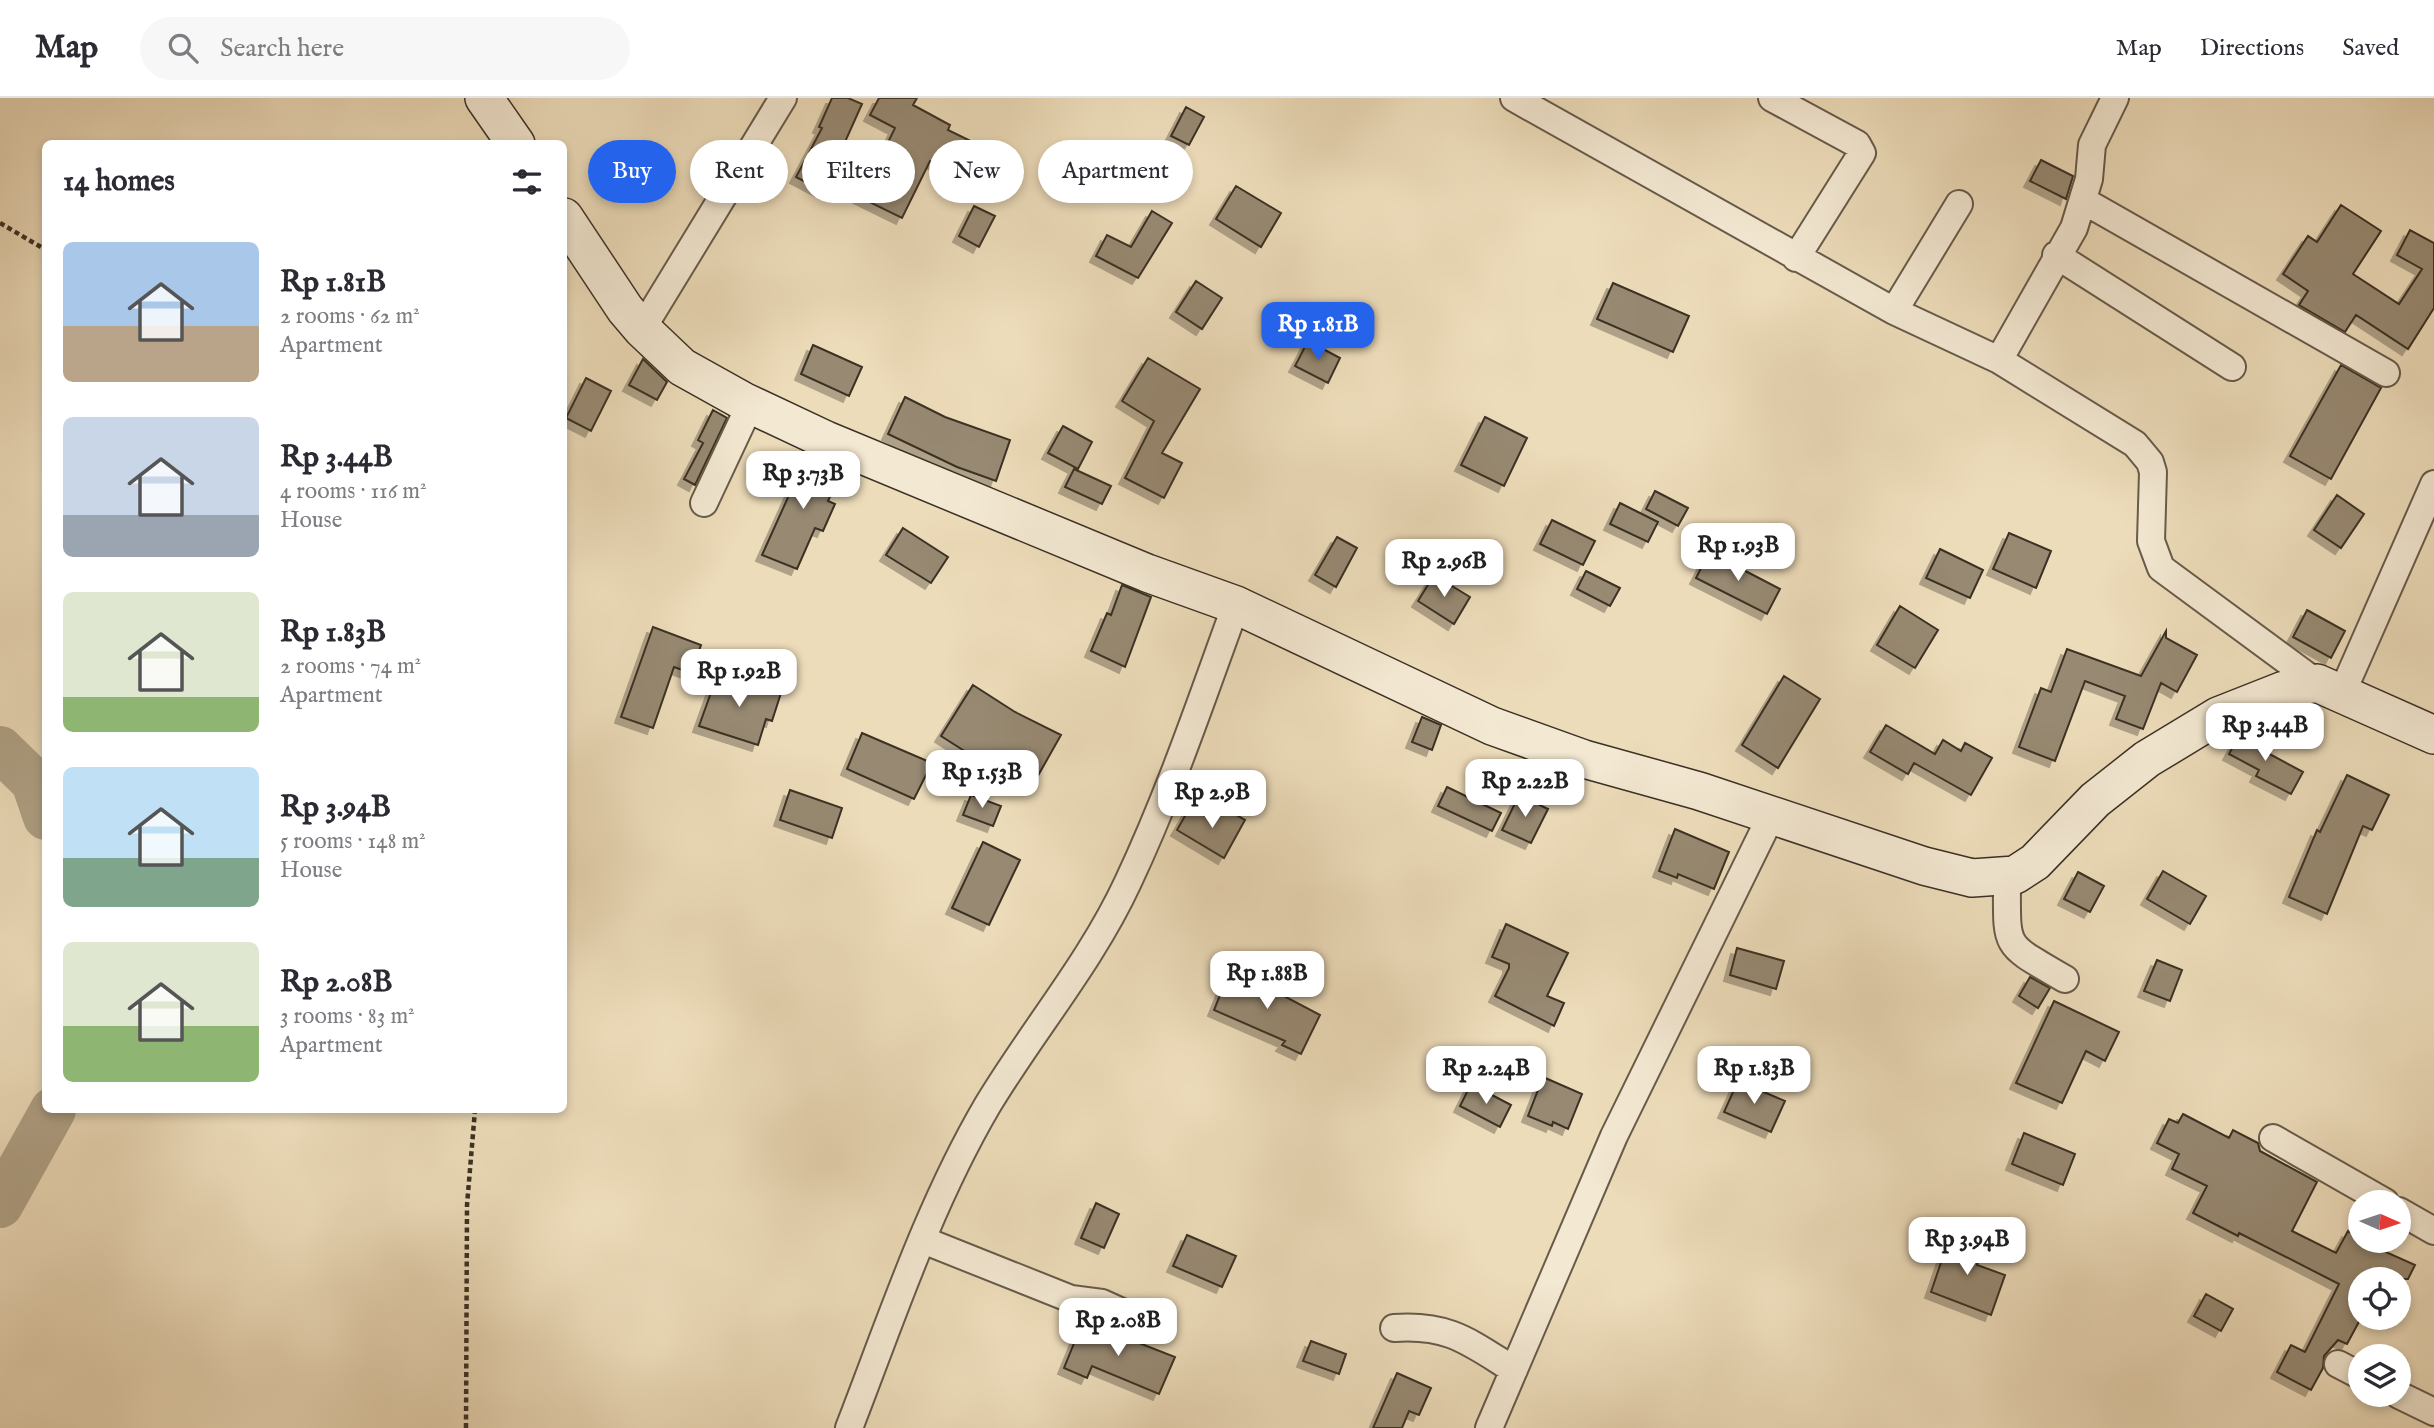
<!DOCTYPE html>
<html lang="en">
<head>
<meta charset="utf-8">
<style>
	body { margin:0; font-family:"IM FELL English",serif; background:#f7f7f7; color:#2b2b33; height:100vh; display:flex; flex-direction:column; font-size:26px; white-space:nowrap }
	* { box-sizing:border-box; margin:0 }
	p { font-size:23px; color:#7c7c81 }
	.icon { flex:none; width:38px; height:38px; fill:none; stroke:currentColor; stroke-width:2; stroke-linecap:round; stroke-linejoin:round }
	.map { position:relative; flex:1; overflow:hidden }
	.drawer { position:absolute; left:42px; top:42px; width:525px; height:973px; display:flex; flex-direction:column; background:#fff; border-radius:10px; box-shadow:0 4px 10px #0003 }
	.drawer>* { flex:none }
	.top-card { position:absolute; left:588px; top:42px; width:665px; height:63px; display:flex; gap:14px }
	.needle { width:46px; rotate:93deg }
	.buttons { position:absolute; left:2348px; top:1092px; display:grid; gap:14px }
	.buttons a { display:grid; place-items:center; width:63px; height:63px; border-radius:50%; background:#fff; box-shadow:0 4px 10px #0003; font-size:35px }
	.price { position:absolute; translate:-50% -60px; padding:0 16px; border-radius:14px; background:#fff; color:#222; font-size:23px; line-height:46px; filter:drop-shadow(0 2px 4px #0008) }
	.price::after { content:''; position:absolute; left:50%; top:42px; width:21px; height:16px; margin-left:-10px; background:inherit; clip-path:polygon(0 0,100% 0,50% 100%) }
	.price.current { background:#2563eb; color:#fff }
	ul { padding:0; list-style:none }
	li { display:flex; align-items:center; gap:21px; height:175px; padding:0 21px }
	li span { display:grid; place-items:center; flex:none; width:196px; height:140px; border-radius:10px; color:#555 }
	li>.icon { margin-inline-start:auto }
	span .icon { width:84px; height:84px; fill:#fffc; stroke-width:1 }
	li b { font-size:30px }
	h2 { display:flex; justify-content:space-between; align-items:center; height:84px; padding:0 21px; font-size:30px }
	.pill { padding:0 24px; border-radius:32px; background:#fff; box-shadow:0 4px 10px #0003; font-size:24px; line-height:63px }
	.pill.current { background:#2563eb; color:#fff }
	header { display:flex; align-items:center; gap:42px; box-sizing:border-box; height:98px; padding:0 35px; background:#fff; border-bottom:2px solid #e1e1e2 }
	header strong { font-size:33px }
	nav { display:flex; gap:38px; margin-inline-start:auto; font-size:24px }
	.search { width:490px; height:63px; background:#f7f7f7; display:flex; align-items:center; gap:18px; box-sizing:border-box; padding:0 24px; border-radius:38px; color:#7c7c81; font-size:26px }
	.map>svg:first-child { display:block }
	.lines { fill:none; stroke-linecap:round; stroke-linejoin:round }
	.river { stroke:#b0a287; stroke-width:46 }
	.building { fill:#978972; stroke:#3a3024; stroke-width:2; filter:url(#shadow) }
	.street-casing { stroke:#675b4a; stroke-width:30 }
	.secondary-casing { stroke:#3a3024; stroke-width:40 }
	.path { stroke:#3a3024; stroke-width:4.5; stroke-dasharray:5 3.5; stroke-linecap:butt }
	.street { stroke:#f3e8d2; stroke-width:26 }
	.secondary { stroke:#f3e8d2; stroke-width:37 }
</style>
</head>
<body>
<header>
<strong>Map</strong>
<div class="search"><svg class="icon" aria-label="search" viewBox="0 0 24 24"><circle cx="10" cy="10" r="6"/><path d="M15 15l6 6"/></svg>Search here</div>
<nav><a>Map</a><a>Directions</a><a>Saved</a></nav>
</header>
<div class="map">
<svg width="2434" height="1330" viewBox="0 0 2434 1330">
	<defs>
		<filter id="shadow"><feDropShadow dx="-6" dy="6" stdDeviation="0" flood-color="#0004"/></filter>
	</defs>
	<rect width="100%" height="100%" fill="#eddcba"/>
	<filter id="stains"><feTurbulence type="fractalNoise" baseFrequency=".00286" numOctaves="4"/><feColorMatrix values="0 0 0 0 .2 0 0 0 0 .09 0 0 0 0 .02 0 0 0 .5 -.17"/></filter>
	<radialGradient id="worn" r=".72"><stop offset=".6" stop-color="#630" stop-opacity="0"/><stop offset="1" stop-color="#630" stop-opacity=".3"/></radialGradient>
	<g class="lines">
		<path class="river" d="M 0,651 L 34,684 L 46,719
			M 0,1107 L 53,1012"/>
	</g>
	<path class="building" d="M 832,0 L 848,0 L 862,6 L 840,55 L 874,73 L 895,30 L 870,17 L 879,0 L 917,0 L 913,7 L 950,27 L 948,32 L 995,55 L 979,87 L 930,63 L 902,120 L 831,85 L 826,95 L 796,79 L 822,30 L 819,29 Z
		M 1186,9 L 1204,19 L 1189,47 L 1171,38 Z
		M 2041,62 L 2073,78 L 2066,101 L 2030,83 Z
		M 1236,88 L 1281,115 L 1261,149 L 1216,121 Z
		M 2341,107 L 2381,133 L 2353,176 L 2399,206 L 2422,171 L 2397,157 L 2410,132 L 2434,145 L 2434,210 L 2408,251 L 2356,217 L 2345,234 L 2299,207 L 2308,193 L 2283,176 L 2308,138 L 2317,144 Z
		M 974,108 L 995,118 L 979,149 L 959,138 Z
		M 1152,113 L 1172,125 L 1138,180 L 1096,158 L 1107,137 L 1131,149 Z
		M 1196,183 L 1222,200 L 1202,231 L 1176,214 Z
		M 1613,185 L 1689,218 L 1673,254 L 1597,221 Z
		M 1308,243 L 1340,260 L 1328,285 L 1295,268 Z
		M 813,247 L 862,269 L 849,298 L 801,276 Z
		M 1148,260 L 1200,291 L 1162,355 L 1182,365 L 1164,400 L 1125,380 L 1154,323 L 1122,303 Z
		M 643,261 L 667,284 L 657,302 L 629,287 Z
		M 2341,267 L 2381,290 L 2331,381 L 2290,358 Z
		M 586,280 L 611,293 L 591,333 L 566,320 Z
		M 905,299 L 945,319 L 1010,342 L 996,383 L 957,369 L 888,336 Z
		M 713,312 L 727,320 L 695,387 L 684,381 L 703,345 L 698,342 Z
		M 1485,319 L 1527,340 L 1504,388 L 1461,367 Z
		M 1063,328 L 1092,344 L 1078,371 L 1048,355 Z
		M 800,355 L 841,374 L 828,403 L 835,406 L 823,433 L 815,430 L 797,471 L 762,457 L 794,386 L 788,383 Z
		M 1074,371 L 1111,388 L 1102,406 L 1065,389 Z
		M 1655,393 L 1688,410 L 1678,428 L 1646,411 Z
		M 2337,397 L 2364,416 L 2341,450 L 2314,432 Z
		M 1620,405 L 1658,424 L 1648,444 L 1610,426 Z
		M 1552,422 L 1595,443 L 1583,467 L 1540,446 Z
		M 903,430 L 948,459 L 931,485 L 886,457 Z
		M 2009,435 L 2051,453 L 2036,490 L 1993,471 Z
		M 1337,439 L 1357,450 L 1336,489 L 1315,477 Z
		M 1940,451 L 1983,472 L 1970,500 L 1926,480 Z
		M 1709,454 L 1780,491 L 1767,516 L 1696,480 Z
		M 1586,473 L 1620,490 L 1610,508 L 1577,491 Z
		M 1434,477 L 1470,499 L 1454,526 L 1418,503 Z
		M 1122,487 L 1151,499 L 1125,569 L 1091,553 L 1107,515 L 1111,517 Z
		M 1900,508 L 1938,532 L 1915,570 L 1877,547 Z
		M 2307,512 L 2345,533 L 2331,560 L 2293,539 Z
		M 653,529 L 701,547 L 691,575 L 674,569 L 653,630 L 621,619 Z
		M 2166,533 L 2166,540 L 2197,557 L 2177,594 L 2161,585 L 2143,631 L 2116,621 L 2125,598 L 2085,583 L 2055,663 L 2019,649 L 2041,590 L 2051,594 L 2067,551 L 2141,578 Z
		M 718,575 L 781,595 L 772,623 L 766,621 L 758,647 L 699,628 Z
		M 1784,578 L 1820,601 L 1778,670 L 1742,647 Z
		M 973,587 L 1015,614 L 1061,637 L 1035,683 L 985,656 L 980,663 L 941,638 Z
		M 1422,619 L 1441,627 L 1432,652 L 1412,644 Z
		M 1886,627 L 1935,656 L 1943,642 L 1961,653 L 1965,645 L 1992,660 L 1971,697 L 1914,665 L 1908,676 L 1870,654 Z
		M 2242,632 L 2268,646 L 2264,653 L 2303,674 L 2291,696 L 2256,678 L 2259,672 L 2229,656 Z
		M 862,635 L 932,665 L 914,701 L 847,671 Z
		M 2347,677 L 2389,697 L 2372,732 L 2363,728 L 2327,816 L 2289,799 L 2317,732 L 2320,734 Z
		M 1447,689 L 1501,715 L 1492,733 L 1438,708 Z
		M 790,692 L 842,710 L 832,740 L 780,722 Z
		M 971,697 L 1001,708 L 993,728 L 963,717 Z
		M 1519,697 L 1548,711 L 1531,745 L 1502,732 Z
		M 1190,709 L 1215,723 L 1222,709 L 1245,722 L 1224,760 L 1177,732 Z
		M 1675,731 L 1729,754 L 1714,791 L 1678,776 L 1677,780 L 1659,773 Z
		M 983,744 L 1020,762 L 989,827 L 952,810 Z
		M 2163,773 L 2206,798 L 2190,826 L 2147,801 Z
		M 2078,774 L 2104,788 L 2090,814 L 2064,801 Z
		M 1506,826 L 1568,855 L 1547,898 L 1564,905 L 1554,928 L 1495,898 L 1509,870 L 1509,866 L 1492,859 Z
		M 1737,850 L 1784,863 L 1776,891 L 1730,877 Z
		M 2157,862 L 2182,872 L 2170,903 L 2144,893 Z
		M 1231,870 L 1320,917 L 1301,956 L 1282,947 L 1285,943 L 1214,912 Z
		M 2030,879 L 2050,890 L 2038,910 L 2019,898 Z
		M 2054,903 L 2119,934 L 2105,963 L 2086,953 L 2062,1005 L 2016,985 Z
		M 1543,979 L 1582,996 L 1568,1031 L 1553,1024 L 1552,1028 L 1528,1018 Z
		M 1738,983 L 1785,1003 L 1771,1034 L 1724,1014 Z
		M 1471,986 L 1511,1007 L 1500,1029 L 1460,1008 Z
		M 2183,1016 L 2229,1040 L 2233,1032 L 2258,1045 L 2260,1053 L 2317,1084 L 2292,1133 L 2336,1155 L 2348,1133 L 2361,1143 L 2415,1167 L 2408,1181 L 2361,1181 L 2361,1220 L 2347,1246 L 2338,1242 L 2324,1258 L 2323,1270 L 2311,1292 L 2277,1274 L 2291,1247 L 2305,1254 L 2339,1186 L 2239,1135 L 2238,1138 L 2193,1115 L 2207,1088 L 2172,1071 L 2179,1056 L 2157,1045 L 2169,1021 L 2178,1025 Z
		M 2024,1035 L 2075,1056 L 2063,1087 L 2012,1066 Z
		M 1096,1105 L 1119,1116 L 1104,1150 L 1081,1140 Z
		M 1187,1137 L 1236,1158 L 1222,1189 L 1173,1168 Z
		M 1950,1138 L 1983,1149 L 1977,1167 L 2005,1177 L 1991,1217 L 1931,1194 Z
		M 2206,1196 L 2233,1211 L 2221,1233 L 2194,1218 Z
		M 1083,1223 L 1175,1259 L 1159,1296 L 1092,1268 L 1087,1280 L 1064,1270 Z
		M 1311,1243 L 1346,1256 L 1339,1276 L 1303,1263 Z
		M 1397,1275 L 1431,1290 L 1419,1317 L 1409,1313 L 1402,1330 L 1373,1330 Z"/>
	<g class="lines">
		<defs>
			<path id="street" d="M 1514,0 L 1894,213 L 1999,262 L 2135,346 L 2150,364 L 2153,374 L 2151,443 L 2161,470 L 2317,585
				M 1772,0 L 1857,46 L 1862,55 L 1796,160
				M 2084,103 L 2386,275
				M 2056,157 L 2232,269
				M 1894,213 L 1959,106
				M 642,231 L 783,0
				M 1999,262 L 2074,130 L 2089,81 L 2092,47 L 2115,0
				M 704,405 L 750,307
				M 2342,595 L 2434,386
				M 2007,780 C 2007,853 2002,844 2065,881
				M 2273,1040 L 2385,1104
				M 2399,1113 L 2434,1133
				M 923,1142 L 1071,1201 L 1102,1205 L 1155,1229
				M 1394,1230 C 1449,1226 1469,1244 1514,1272
				M 2338,1266 L 2361,1278
				M 2399,1297 L 2434,1314
				M 849,1330 C 891,1222 928,1109 987,1008 C 1032,933 1091,864 1128,784 C 1170,695 1202,600 1236,507
				M 1489,1330 L 1614,1038 L 1772,716"/>
			<path id="secondary" d="M 484,0 L 516,46
				M 564,119 L 625,211 L 642,231 L 682,269 L 743,303 L 826,342 L 1147,475 L 1236,507 L 1492,628 L 1584,661 L 1699,693 L 1924,768 L 1972,780 L 2015,777 L 2035,764 L 2095,702 L 2147,661 L 2218,618 L 2284,592 L 2317,585 L 2434,637"/>
		</defs>
		<use href="#street" class="street-casing"/>
		<use href="#secondary" class="secondary-casing"/>
		<path class="path" d="M 0,125 L 46,152
			M 466,1330 L 467,1107 L 475,1012"/>
		<use href="#street" class="street"/>
		<use href="#secondary" class="secondary"/>
	</g>
	<rect width="100%" height="100%" filter="url(#stains)"/>
	<rect width="100%" height="100%" fill="url(#worn)"/>
</svg>
<div class="buttons">
<a><svg class="needle" viewBox="-14 -14 28 28"><path d="M0-13l5 13h-10z" fill="#e53935"/><path d="M0 13l5-13h-10z" fill="#7c7c81"/></svg></a>
<a><svg class="icon" aria-label="locate" viewBox="0 0 24 24"><circle cx="12" cy="12" r="6"/><path d="M12 2v4M12 18v4M2 12h4M18 12h4"/></svg></a>
<a><svg class="icon" aria-label="layers" viewBox="0 0 24 24"><path d="M12 4l9 5-9 5-9-5zM3 14l9 5 9-5"/></svg></a>
</div>
<b class="price current" style="left:1318px;top:264px">Rp 1.81B</b>
<b class="price" style="left:803px;top:413px">Rp 3.73B</b>
<b class="price" style="left:1738px;top:485px">Rp 1.93B</b>
<b class="price" style="left:1444px;top:501px">Rp 2.96B</b>
<b class="price" style="left:739px;top:611px">Rp 1.92B</b>
<b class="price" style="left:2265px;top:665px">Rp 3.44B</b>
<b class="price" style="left:982px;top:712px">Rp 1.53B</b>
<b class="price" style="left:1525px;top:721px">Rp 2.22B</b>
<b class="price" style="left:1212px;top:732px">Rp 2.9B</b>
<b class="price" style="left:1267px;top:913px">Rp 1.88B</b>
<b class="price" style="left:1486px;top:1008px">Rp 2.24B</b>
<b class="price" style="left:1754px;top:1008px">Rp 1.83B</b>
<b class="price" style="left:1967px;top:1179px">Rp 3.94B</b>
<b class="price" style="left:1118px;top:1260px">Rp 2.08B</b>
<div class="top-card">
<a class="pill current">Buy</a>
<a class="pill">Rent</a>
<a class="pill">Filters</a>
<a class="pill">New</a>
<a class="pill">Apartment</a>
</div>
<section class="drawer">
<h2>14 homes<svg class="icon" aria-label="filters" viewBox="0 0 24 24"><path d="M4 7h16M4 17h16"/><circle cx="9" cy="7" r="2"/><circle cx="15" cy="17" r="2"/></svg></h2>
<ul>
<li><span style="background:linear-gradient(#a9c7e8 60%,#b9a48a 0)"><svg class="icon" aria-label="home" viewBox="0 0 24 24"><path d="M3 11l9-7 9 7M6 9v11h12V9"/></svg></span><div><b>Rp 1.81B</b><p>2 rooms · 62 m²</p><p>Apartment</p></div></li>
<li><span style="background:linear-gradient(#c9d6e8 70%,#9aa5b1 0)"><svg class="icon" aria-label="home" viewBox="0 0 24 24"><path d="M3 11l9-7 9 7M6 9v11h12V9"/></svg></span><div><b>Rp 3.44B</b><p>4 rooms · 116 m²</p><p>House</p></div></li>
<li><span style="background:linear-gradient(#dfe7d0 75%,#8fb573 0)"><svg class="icon" aria-label="home" viewBox="0 0 24 24"><path d="M3 11l9-7 9 7M6 9v11h12V9"/></svg></span><div><b>Rp 1.83B</b><p>2 rooms · 74 m²</p><p>Apartment</p></div></li>
<li><span style="background:linear-gradient(#bfe0f5 65%,#7fa58c 0)"><svg class="icon" aria-label="home" viewBox="0 0 24 24"><path d="M3 11l9-7 9 7M6 9v11h12V9"/></svg></span><div><b>Rp 3.94B</b><p>5 rooms · 148 m²</p><p>House</p></div></li>
<li><span style="background:linear-gradient(#dfe7d0 60%,#8fb573 0)"><svg class="icon" aria-label="home" viewBox="0 0 24 24"><path d="M3 11l9-7 9 7M6 9v11h12V9"/></svg></span><div><b>Rp 2.08B</b><p>3 rooms · 83 m²</p><p>Apartment</p></div></li>
</ul>
</section>
</div>
</body>
</html>
